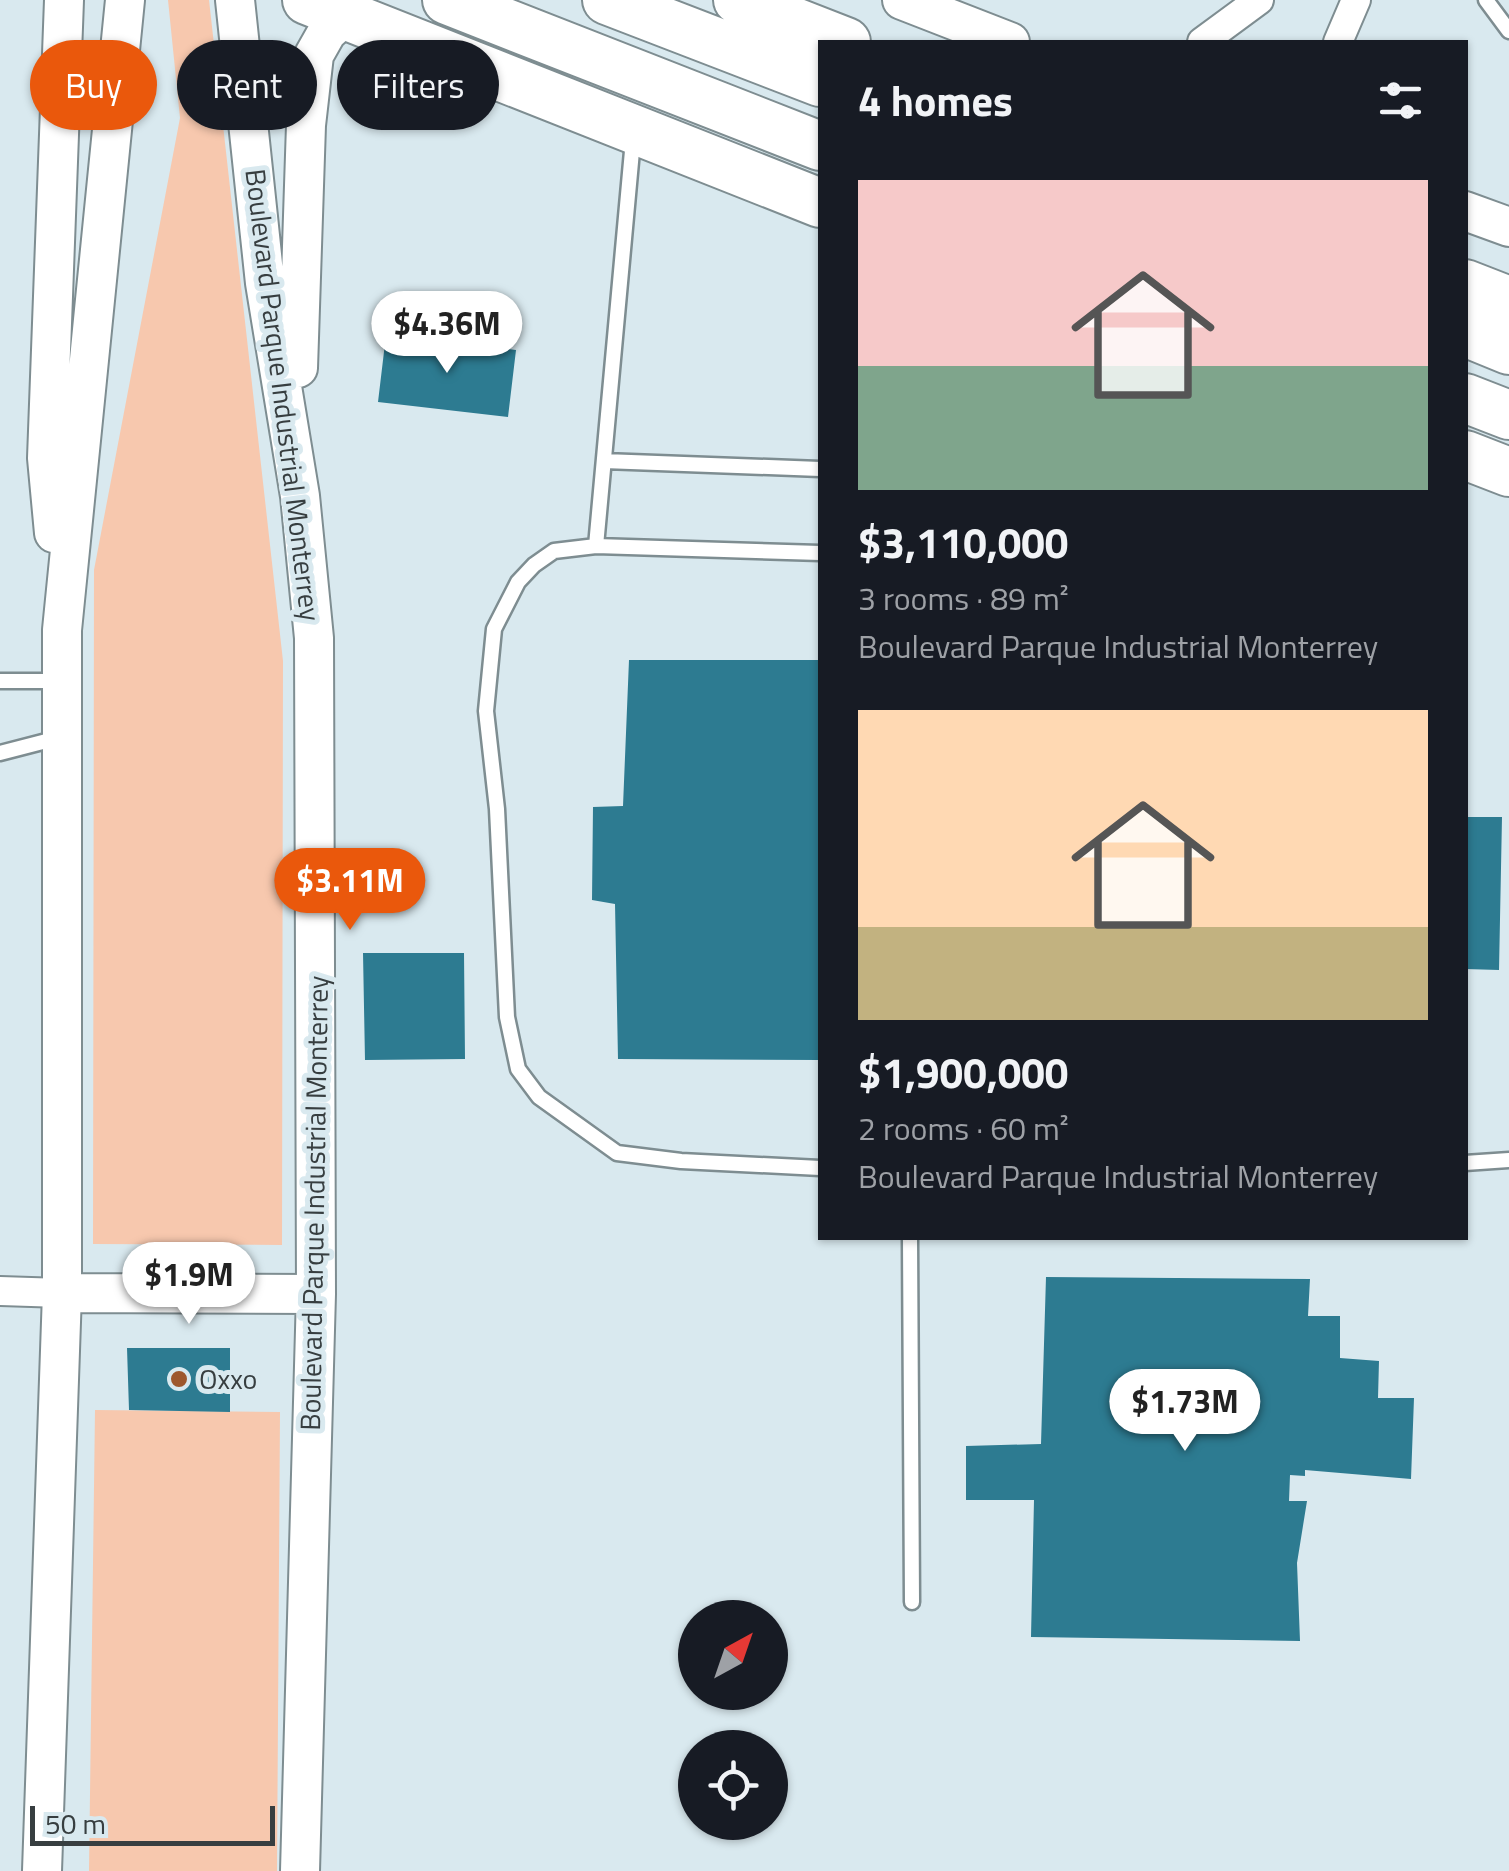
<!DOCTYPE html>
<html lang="en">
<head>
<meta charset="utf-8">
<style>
	body { margin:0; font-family:"Titillium Web",sans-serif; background:#20242c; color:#f1f3f6; height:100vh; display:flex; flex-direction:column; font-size:38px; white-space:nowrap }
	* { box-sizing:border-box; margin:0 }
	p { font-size:32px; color:#9ea1a6 }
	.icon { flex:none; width:55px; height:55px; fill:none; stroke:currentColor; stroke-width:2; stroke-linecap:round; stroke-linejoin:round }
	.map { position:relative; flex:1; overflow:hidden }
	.sheet { position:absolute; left:818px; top:40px; width:650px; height:1200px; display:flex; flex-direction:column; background:#171b24; border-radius:0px; box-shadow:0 2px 8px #0004 }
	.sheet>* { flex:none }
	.banner { position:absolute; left:30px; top:40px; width:638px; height:90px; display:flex; gap:20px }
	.needle { width:65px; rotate:40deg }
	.tools { position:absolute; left:678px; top:1600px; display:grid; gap:20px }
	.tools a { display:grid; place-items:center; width:110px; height:110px; border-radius:50%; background:#171b24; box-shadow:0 2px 8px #0004; font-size:50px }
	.scale { position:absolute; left:30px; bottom:25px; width:245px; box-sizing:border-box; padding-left:10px; border:5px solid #373e40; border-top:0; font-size:28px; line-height:35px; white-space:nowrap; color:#373e40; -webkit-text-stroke:8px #d9e9ef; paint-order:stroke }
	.price { position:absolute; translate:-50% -85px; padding:0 22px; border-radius:35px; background:#fff; color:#222; font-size:32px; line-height:65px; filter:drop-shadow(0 2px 5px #0008) }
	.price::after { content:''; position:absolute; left:50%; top:60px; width:30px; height:22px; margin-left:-15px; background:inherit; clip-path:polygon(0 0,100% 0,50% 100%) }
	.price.active { background:#ea580c; color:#fff }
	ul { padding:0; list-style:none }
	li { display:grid; align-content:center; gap:20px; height:530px; padding:0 40px }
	li span { display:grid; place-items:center; height:310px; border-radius:0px; color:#555 }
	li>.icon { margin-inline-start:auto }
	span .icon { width:180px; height:180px; fill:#fffc; stroke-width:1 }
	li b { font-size:42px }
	h2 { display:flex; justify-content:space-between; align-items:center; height:120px; padding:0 40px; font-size:42px }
	.tag { padding:0 35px; border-radius:45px; background:#171b24; box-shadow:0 2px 8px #0004; font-size:35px; line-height:90px }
	.tag.active { background:#ea580c; color:#fff }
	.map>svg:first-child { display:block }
	.green { fill:#f7c8ae }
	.building { fill:#2d7b91 }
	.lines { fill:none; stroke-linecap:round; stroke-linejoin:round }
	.lane-casing { stroke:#7e8d91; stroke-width:19 }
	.street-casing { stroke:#7e8d91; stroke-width:32 }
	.secondary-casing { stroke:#7e8d91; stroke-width:42 }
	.highway-casing { stroke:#7e8d91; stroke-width:52 }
	.lane { stroke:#fff; stroke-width:14 }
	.street { stroke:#fff; stroke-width:28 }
	.secondary { stroke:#fff; stroke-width:38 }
	.highway { stroke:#fff; stroke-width:48 }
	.poi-dot { fill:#9e582d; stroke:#d9e9ef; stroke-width:4 }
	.labels { text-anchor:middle; stroke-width:10; stroke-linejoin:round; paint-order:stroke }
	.street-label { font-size:28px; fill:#373e40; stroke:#d9e9ef }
	.poi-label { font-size:28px; fill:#373e40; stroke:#d9e9ef; text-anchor:start }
</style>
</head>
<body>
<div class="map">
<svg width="1509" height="1871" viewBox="0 0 1509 1871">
	<rect width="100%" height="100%" fill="#d9e9ef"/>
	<path class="green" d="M 168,0 L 209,0 L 283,661 L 282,1245 L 93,1244 L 94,570 L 180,118 Z
		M 95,1410 L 280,1412 L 277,1871 L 89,1871 Z"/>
	<path class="building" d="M 386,335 L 516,350 L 508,417 L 378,402 Z
		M 629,660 L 820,660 L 820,1060 L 618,1059 L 615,904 L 592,900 L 593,807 L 623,806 Z
		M 1465,817 L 1502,817 L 1499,970 L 1465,969 Z
		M 363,953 L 464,953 L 465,1059 L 365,1060 Z
		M 1046,1277 L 1310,1279 L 1308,1316 L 1340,1316 L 1340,1358 L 1379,1361 L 1378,1398 L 1414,1398 L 1411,1479 L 1305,1470 L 1305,1476 L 1290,1475 L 1289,1501 L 1307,1501 L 1297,1563 L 1300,1641 L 1031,1637 L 1034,1500 L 966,1500 L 966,1446 L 1041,1444 Z
		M 127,1348 L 230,1348 L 230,1412 L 129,1410 Z"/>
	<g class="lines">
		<defs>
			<path id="lane" d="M 1486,0 L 1509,31
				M 633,140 L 596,546 L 820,553
				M 604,461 L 820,469
				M 596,546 L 554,551 L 534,565 L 518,582 L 494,629 L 486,711 L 497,809 L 507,1017 L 518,1069 L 539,1097 L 617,1153 L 681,1161 L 820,1168
				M 0,681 L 61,681
				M 0,753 L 62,737
				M 1465,1163 L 1509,1160
				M 910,1238 L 912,1602"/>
			<path id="street" d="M 1202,42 L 1259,0
				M 1338,42 L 1356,0
				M 0,1291 L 62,1293"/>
			<path id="secondary" d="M 235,0 L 265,283 L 300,496 L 314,638 L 316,1294 L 300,1871
				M 902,0 L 1010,42
				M 1465,211 L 1509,227
				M 298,368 L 306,125 L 314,55 L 327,32 L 346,15
				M 54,533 L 47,458 L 64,0
				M 62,1293 L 316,1294
				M 42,1871 L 62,1293 L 62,630 L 125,0"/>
			<path id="highway" d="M 307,0 L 820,203
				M 447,0 L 820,146
				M 607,0 L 820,82
				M 738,0 L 846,42
				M 1465,284 L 1509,301
				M 1465,332 L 1509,350
				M 1465,398 L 1509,415
				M 1465,455 L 1509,472"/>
		</defs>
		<use href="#lane" class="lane-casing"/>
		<use href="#street" class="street-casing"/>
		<use href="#secondary" class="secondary-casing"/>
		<use href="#highway" class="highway-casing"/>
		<use href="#lane" class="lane"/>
		<use href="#street" class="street"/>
		<use href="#secondary" class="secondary"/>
		<use href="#highway" class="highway"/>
	</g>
	<circle class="poi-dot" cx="179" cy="1379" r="10"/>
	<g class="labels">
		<g class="street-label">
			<text transform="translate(283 395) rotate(83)" y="10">Boulevard Parque Industrial Monterrey</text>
			<text transform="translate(314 1203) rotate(-89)" y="10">Boulevard Parque Industrial Monterrey</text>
		</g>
		<g class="poi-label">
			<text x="199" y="1389">Oxxo</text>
		</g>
	</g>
</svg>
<div class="tools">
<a><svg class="needle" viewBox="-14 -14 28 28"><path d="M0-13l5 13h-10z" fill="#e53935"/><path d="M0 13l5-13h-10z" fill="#9ea1a6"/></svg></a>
<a><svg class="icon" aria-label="locate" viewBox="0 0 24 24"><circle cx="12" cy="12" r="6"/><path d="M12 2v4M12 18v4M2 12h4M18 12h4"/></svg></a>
</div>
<div class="scale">50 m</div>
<b class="price" style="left:447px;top:376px">$4.36M</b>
<b class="price active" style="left:350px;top:933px">$3.11M</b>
<b class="price" style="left:189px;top:1327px">$1.9M</b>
<b class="price" style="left:1185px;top:1454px">$1.73M</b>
<div class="banner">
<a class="tag active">Buy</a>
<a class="tag">Rent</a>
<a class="tag">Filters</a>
</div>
<section class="sheet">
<h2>4 homes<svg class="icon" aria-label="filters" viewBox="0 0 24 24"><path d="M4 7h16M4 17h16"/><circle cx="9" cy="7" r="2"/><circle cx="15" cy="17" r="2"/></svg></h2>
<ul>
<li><span style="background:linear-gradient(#f6c9c9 60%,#7fa58c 0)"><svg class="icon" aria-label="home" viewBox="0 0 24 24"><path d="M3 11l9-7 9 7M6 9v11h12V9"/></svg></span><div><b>$3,110,000</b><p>3 rooms · 89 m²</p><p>Boulevard Parque Industrial Monterrey</p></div></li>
<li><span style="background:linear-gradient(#ffd9b3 70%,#c2b280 0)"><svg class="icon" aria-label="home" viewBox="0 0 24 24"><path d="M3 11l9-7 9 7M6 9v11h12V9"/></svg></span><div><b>$1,900,000</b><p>2 rooms · 60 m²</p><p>Boulevard Parque Industrial Monterrey</p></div></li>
</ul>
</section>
</div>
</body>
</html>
